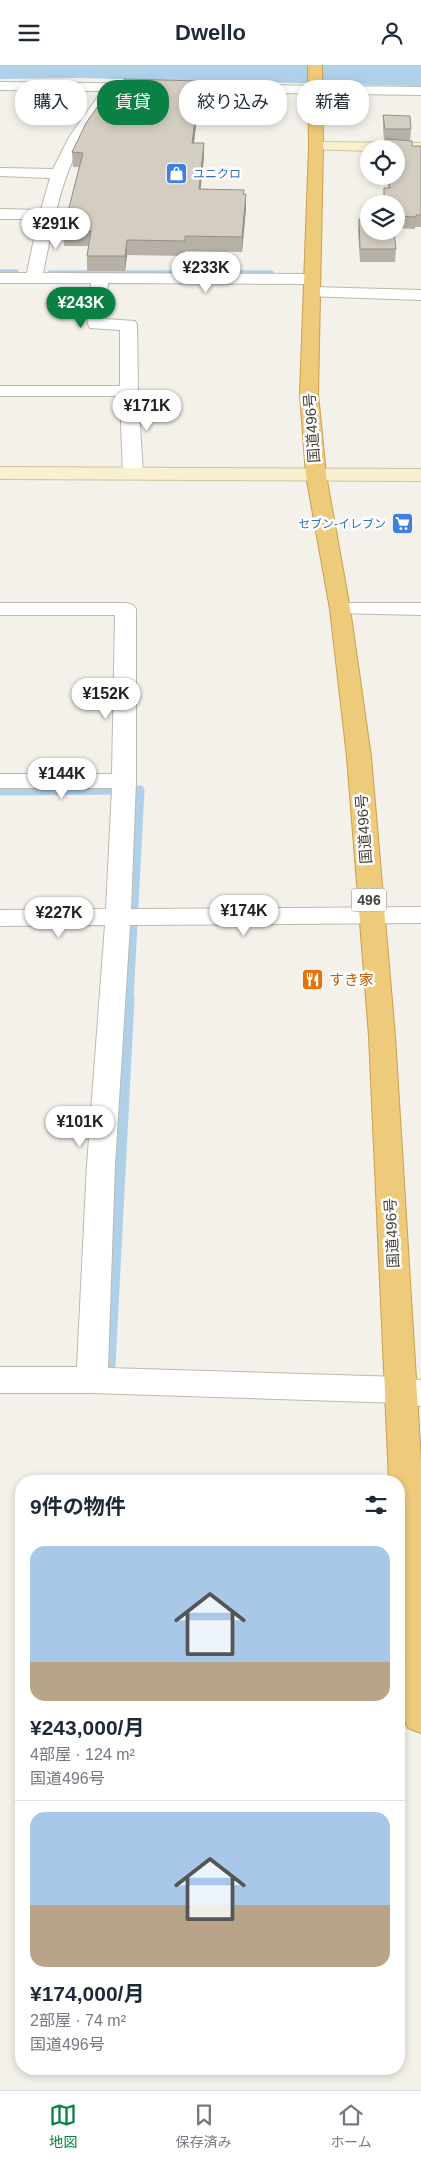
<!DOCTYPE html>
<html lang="ja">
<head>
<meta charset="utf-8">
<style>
	body { margin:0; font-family:Arial,"Noto Sans JP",sans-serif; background:#f6f6f7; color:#1f2937; height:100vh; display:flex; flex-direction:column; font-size:19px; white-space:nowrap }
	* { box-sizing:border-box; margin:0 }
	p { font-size:16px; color:#747a83 }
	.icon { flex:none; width:28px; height:28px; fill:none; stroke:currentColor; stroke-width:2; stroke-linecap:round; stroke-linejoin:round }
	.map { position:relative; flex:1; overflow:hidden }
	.side { position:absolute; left:15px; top:1410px; width:390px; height:600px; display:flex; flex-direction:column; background:#fff; border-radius:20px; box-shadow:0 2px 8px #0003 }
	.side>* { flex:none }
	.hud { position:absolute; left:15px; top:15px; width:391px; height:45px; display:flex; gap:10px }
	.tools { position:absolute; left:360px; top:75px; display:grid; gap:10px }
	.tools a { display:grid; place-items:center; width:45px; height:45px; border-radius:50%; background:#fff; box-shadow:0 2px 8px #0003; font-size:25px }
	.price { position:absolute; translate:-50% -42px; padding:0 11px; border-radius:18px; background:#fff; color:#222; font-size:16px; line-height:32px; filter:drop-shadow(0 1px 2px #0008) }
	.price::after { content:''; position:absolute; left:50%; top:30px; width:15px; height:11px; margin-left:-8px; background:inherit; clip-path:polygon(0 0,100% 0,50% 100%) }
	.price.on { background:#0b8043; color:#fff }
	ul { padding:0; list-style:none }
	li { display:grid; align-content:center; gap:10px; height:265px; padding:0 15px }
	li+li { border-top:1px solid #e0e1e3 }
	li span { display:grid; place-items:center; height:155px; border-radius:15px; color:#555 }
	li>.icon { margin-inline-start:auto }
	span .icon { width:90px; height:90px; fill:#fffc; stroke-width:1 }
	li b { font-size:21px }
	h2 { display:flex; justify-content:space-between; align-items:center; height:60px; padding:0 15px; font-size:21px }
	.chip { padding:0 18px; border-radius:20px; background:#fff; box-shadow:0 2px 8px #0003; font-size:18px; line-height:45px }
	.chip.on { background:#0b8043; color:#fff }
	header { display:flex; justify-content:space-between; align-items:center; height:65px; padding:0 15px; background:#fff; font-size:22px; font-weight:600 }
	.tabs { display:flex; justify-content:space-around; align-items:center; height:70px; border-top:1px solid #e0e1e3; background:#fff; font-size:14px; color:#747a83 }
	.tabs a { display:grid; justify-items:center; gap:2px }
	.tabs .on { color:#0b8043 }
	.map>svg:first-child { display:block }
	.water { fill:#afd0e9 }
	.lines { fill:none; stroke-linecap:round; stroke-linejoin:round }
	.stream-far2 { stroke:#afd0e9; stroke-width:5.5 }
	.stream-far1 { stroke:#afd0e9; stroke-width:9 }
	.stream { stroke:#afd0e9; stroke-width:11 }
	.street-casing { stroke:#beb9ae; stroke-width:2 }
	.secondary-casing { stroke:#cec3a0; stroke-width:2 }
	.highway-casing { stroke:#cda04c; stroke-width:2 }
	.street { fill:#fff; fill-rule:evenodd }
	.secondary { fill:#f9f0d0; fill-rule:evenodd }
	.highway { fill:#eeca7b; fill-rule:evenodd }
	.wall { fill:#b6b0a7 }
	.shaded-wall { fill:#949088 }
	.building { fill:#d4cdc2; stroke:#949088 }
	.labels { text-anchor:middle; stroke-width:5; stroke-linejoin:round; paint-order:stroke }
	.far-shop-label { font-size:12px; fill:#366cbe; stroke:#fff; text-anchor:start }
	.shield { fill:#fff; stroke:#7e7b75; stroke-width:1 }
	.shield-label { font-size:14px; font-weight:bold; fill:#47423a }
	.street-label { font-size:15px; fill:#47423a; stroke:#fff }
	.food-label { font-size:15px; fill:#c56008; stroke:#fff; text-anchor:start }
</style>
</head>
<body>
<header><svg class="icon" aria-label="menu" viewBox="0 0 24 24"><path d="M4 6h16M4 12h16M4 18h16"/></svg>Dwello<svg class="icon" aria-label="person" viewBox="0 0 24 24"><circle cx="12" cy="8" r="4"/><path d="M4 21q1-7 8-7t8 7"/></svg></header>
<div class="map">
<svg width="421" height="2025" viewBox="0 0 421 2025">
	<rect width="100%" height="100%" fill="#f4f1eb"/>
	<path class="water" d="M 0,0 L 421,0 L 421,21 L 77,13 L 0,14 Z"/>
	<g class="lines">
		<path class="stream-far2" d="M 0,207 L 16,207
			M 50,208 L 271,208"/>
		<path class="stream-far1" d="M 0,726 L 140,725 L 129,936"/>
		<path class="stream" d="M 110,1300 L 129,934"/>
		<defs>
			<path id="street" d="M 0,17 L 421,22 L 421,30 L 117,26 C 64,90 59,131 43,208 L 312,209 L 320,214 L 312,219 L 108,218 L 105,254 L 135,256 L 137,260 L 138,326 L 143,409 L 140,413 L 126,413 L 123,409 L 120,331 L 0,331 L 0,321 L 120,321 L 120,265 L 90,263 L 88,259 L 91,218 L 0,218 L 0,208 L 27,208 L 38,154 L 0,154 L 0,144 L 41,145 L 50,113 L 0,111 L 0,103 L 53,104 L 69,72 L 102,26 L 0,25 Z
				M 312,222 L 421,225 L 421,235 L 306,231 L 304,227 L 306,223 Z
				M 0,538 L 126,538 L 133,540 L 136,544 L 136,716 L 131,844 L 421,842 L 421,858 L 130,860 L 115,1100 L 108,1303 L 400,1312 L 421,1315 L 421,1341 L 400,1338 L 92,1328 L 0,1328 L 0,1302 L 77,1302 L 87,1100 L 105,860 L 0,861 L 0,845 L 106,844 L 112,723 L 0,723 L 0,709 L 112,709 L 115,550 L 0,550 Z
				M 340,538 L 421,538 L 421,550 L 333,548 L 330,544 L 333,540 Z"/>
			<path id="secondary" d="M 316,77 L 421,78 L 421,86 L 396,86 L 396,84 L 369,84 L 369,86 L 311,84 L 309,81 L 311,78 Z
				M 0,402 L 421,404 L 421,416 L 0,414 Z"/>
			<path id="highway" d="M 308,0 L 322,0 L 323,81 L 318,329 L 326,410 L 350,544 L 371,692 L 395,971 L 421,1396 L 421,1668 L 408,1663 L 403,1651 L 399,1581 L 399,1416 L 389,1416 L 369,971 L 347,692 L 330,544 L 306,410 L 300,329 L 309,81 Z"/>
		</defs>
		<use href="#street" class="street-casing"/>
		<use href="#secondary" class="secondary-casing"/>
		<use href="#highway" class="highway-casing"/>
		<use href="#street" class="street"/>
		<use href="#secondary" class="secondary"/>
		<use href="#highway" class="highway"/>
	</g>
	<path class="wall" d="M 200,16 L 200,29 L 194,78 L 204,78 L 204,92 L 200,124 L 244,129 L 246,143 L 242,187 L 185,186 L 185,191 L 127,190 L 125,206 L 87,206 L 87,191 L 88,181 L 64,181 L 63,166 L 79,102 L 73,102 L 72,87 L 111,29 L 123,23 Z
		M 383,50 L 411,64 L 410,76 L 412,81 L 421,81 L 421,162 L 415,162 L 415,164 L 396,163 L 396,139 L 383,139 L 384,123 L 388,123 L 387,111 L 396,111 L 396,84 L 385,84 L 386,76 L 384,76 L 383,62 Z
		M 359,154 L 396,184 L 395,197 L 360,197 L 358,166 Z"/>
	<path class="shaded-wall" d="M 200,16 L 200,29 L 192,92 L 192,78 Z
		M 204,78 L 204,92 L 199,139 L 199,124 Z
		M 246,129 L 246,143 L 242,187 L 242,172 Z
		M 127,175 L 127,190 L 125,206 L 125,191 Z"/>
	<path class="building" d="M 124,14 L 200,16 L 192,78 L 204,78 L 199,124 L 244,125 L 243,129 L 246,129 L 242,172 L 185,171 L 185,176 L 127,175 L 125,191 L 87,191 L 91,166 L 63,166 L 83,88 L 72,87 L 86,58 L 107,28 L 111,29 L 113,23 L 123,23 Z
		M 383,50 L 410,51 L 411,64 L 385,64 Z
		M 386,74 L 412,76 L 412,81 L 421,81 L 421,150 L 416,150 L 416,152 L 396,151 L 396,139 L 384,139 L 384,123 L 390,123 L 389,111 L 396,111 L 396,84 L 387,84 Z
		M 359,154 L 369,154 L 369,166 L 394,166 L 396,184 L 360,184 Z"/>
	<defs>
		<symbol id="shop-square" viewBox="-11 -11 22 22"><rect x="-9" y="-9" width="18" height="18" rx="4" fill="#3f7fe0" stroke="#fff"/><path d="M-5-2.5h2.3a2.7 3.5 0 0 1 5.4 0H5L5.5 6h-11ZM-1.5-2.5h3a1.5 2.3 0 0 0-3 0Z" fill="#fff"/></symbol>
		<symbol id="supermarket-square" viewBox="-11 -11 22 22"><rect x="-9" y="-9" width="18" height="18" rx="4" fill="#3f7fe0" stroke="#fff"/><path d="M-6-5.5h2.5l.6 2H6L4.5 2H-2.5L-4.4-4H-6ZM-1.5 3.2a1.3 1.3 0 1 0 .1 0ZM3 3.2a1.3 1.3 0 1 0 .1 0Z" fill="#fff"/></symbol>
		<symbol id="restaurant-square" viewBox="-11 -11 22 22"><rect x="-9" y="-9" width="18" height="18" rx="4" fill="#e8710a" stroke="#fff"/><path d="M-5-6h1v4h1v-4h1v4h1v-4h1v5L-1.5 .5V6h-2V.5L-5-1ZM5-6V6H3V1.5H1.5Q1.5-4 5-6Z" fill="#fff"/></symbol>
	</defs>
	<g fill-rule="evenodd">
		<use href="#shop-square" x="164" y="96" width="25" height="25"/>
		<use href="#supermarket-square" x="390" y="446" width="25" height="25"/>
		<use href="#restaurant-square" x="300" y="902" width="25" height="25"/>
	</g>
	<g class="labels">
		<g class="far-shop-label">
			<text x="193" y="113">ユニクロ</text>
			<text x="386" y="463" text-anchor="end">セブン-イレブン</text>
		</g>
		<rect class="shield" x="351.5" y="823.5" width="35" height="23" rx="4"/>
		<g class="shield-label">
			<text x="369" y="840">496</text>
		</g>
		<g class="street-label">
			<text transform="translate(312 363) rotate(-94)" y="5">国道496号</text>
			<text transform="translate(364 764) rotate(-94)" y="5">国道496号</text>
			<text transform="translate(392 1168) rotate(-93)" y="5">国道496号</text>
		</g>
		<g class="food-label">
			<text x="329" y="920">すき家</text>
		</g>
	</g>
</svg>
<div class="tools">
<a><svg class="icon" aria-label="locate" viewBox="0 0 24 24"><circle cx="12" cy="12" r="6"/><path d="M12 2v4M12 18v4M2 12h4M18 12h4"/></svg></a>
<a><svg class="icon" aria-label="layers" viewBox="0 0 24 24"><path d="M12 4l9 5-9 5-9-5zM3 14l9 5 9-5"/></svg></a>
</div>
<b class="price" style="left:56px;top:185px">¥291K</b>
<b class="price" style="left:206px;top:229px">¥233K</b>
<b class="price on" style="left:81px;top:264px">¥243K</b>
<b class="price" style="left:147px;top:367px">¥171K</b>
<b class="price" style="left:106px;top:655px">¥152K</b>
<b class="price" style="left:62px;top:735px">¥144K</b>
<b class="price" style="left:244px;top:872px">¥174K</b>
<b class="price" style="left:59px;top:874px">¥227K</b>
<b class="price" style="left:80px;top:1083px">¥101K</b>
<div class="hud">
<a class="chip">購入</a>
<a class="chip on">賃貸</a>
<a class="chip">絞り込み</a>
<a class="chip">新着</a>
</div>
<section class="side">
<h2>9件の物件<svg class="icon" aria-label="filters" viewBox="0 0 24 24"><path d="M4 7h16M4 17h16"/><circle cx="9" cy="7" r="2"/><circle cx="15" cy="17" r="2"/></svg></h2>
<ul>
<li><span style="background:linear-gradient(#a9c7e8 75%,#b9a48a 0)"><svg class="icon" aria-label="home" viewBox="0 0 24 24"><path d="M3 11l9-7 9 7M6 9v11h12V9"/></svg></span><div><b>¥243,000/月</b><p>4部屋 · 124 m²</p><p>国道496号</p></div></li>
<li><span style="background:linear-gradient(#a9c7e8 60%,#b9a48a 0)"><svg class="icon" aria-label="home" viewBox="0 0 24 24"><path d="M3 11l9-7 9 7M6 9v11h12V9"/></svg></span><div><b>¥174,000/月</b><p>2部屋 · 74 m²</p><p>国道496号</p></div></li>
</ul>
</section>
</div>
<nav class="tabs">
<a class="on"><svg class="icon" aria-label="map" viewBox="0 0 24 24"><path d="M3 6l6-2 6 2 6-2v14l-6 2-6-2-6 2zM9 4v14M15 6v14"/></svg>地図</a>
<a><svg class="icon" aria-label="saved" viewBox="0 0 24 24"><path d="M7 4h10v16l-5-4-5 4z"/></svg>保存済み</a>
<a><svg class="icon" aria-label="home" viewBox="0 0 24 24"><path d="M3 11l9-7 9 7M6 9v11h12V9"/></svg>ホーム</a>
</nav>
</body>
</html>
